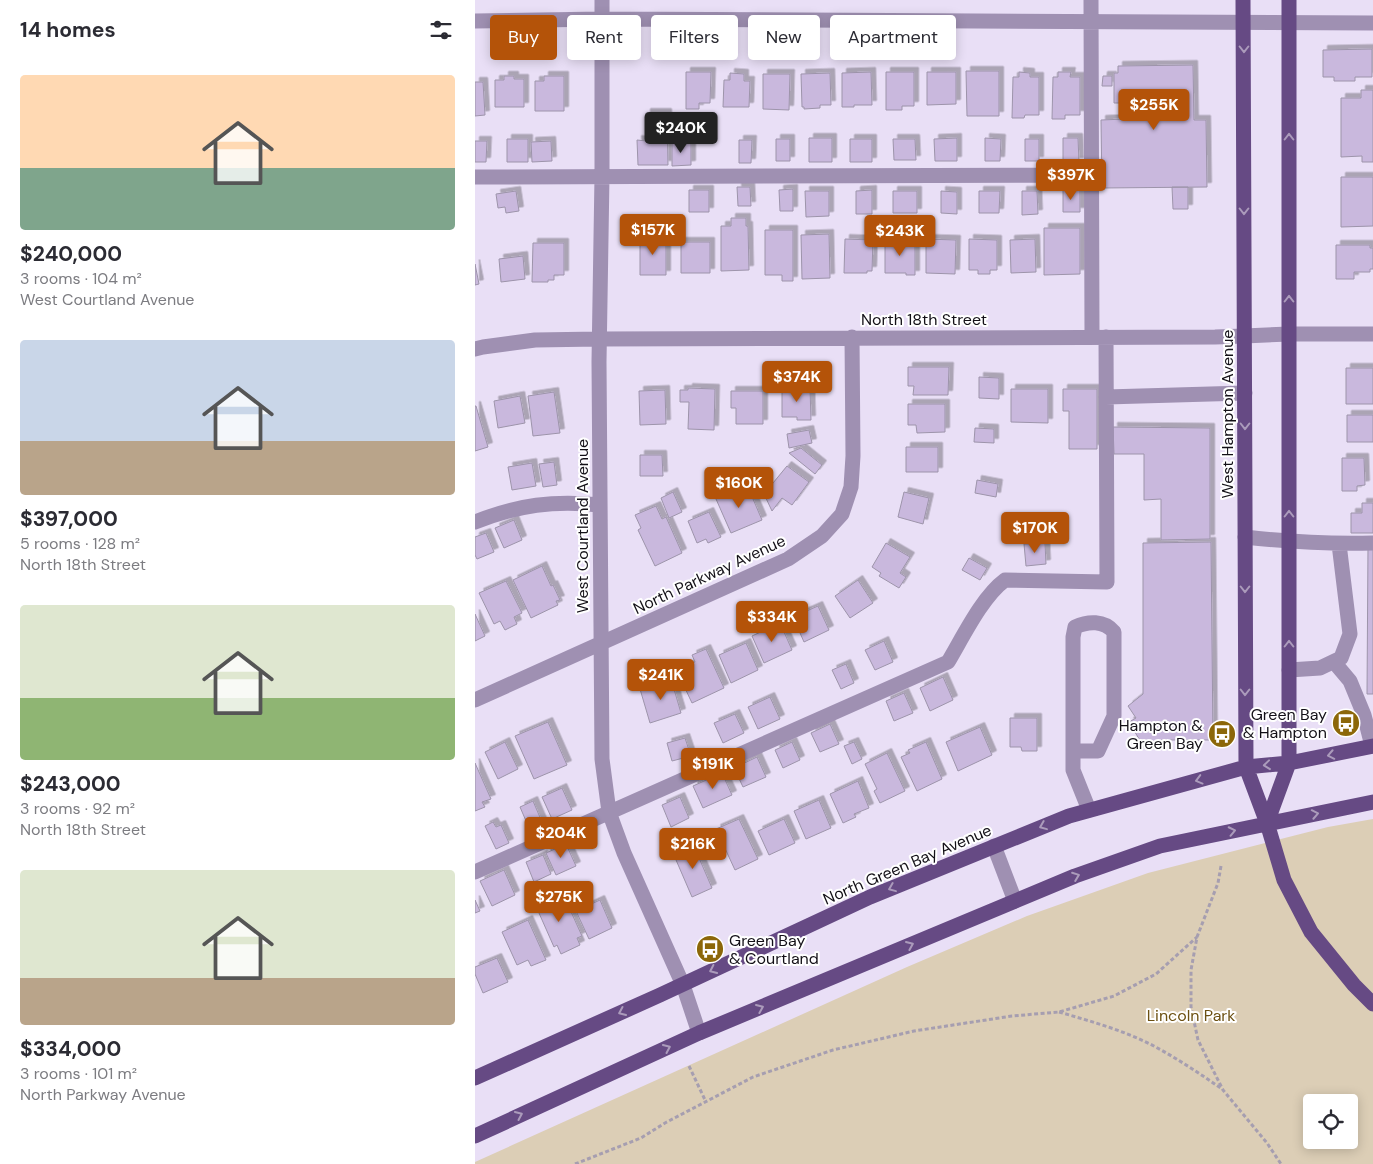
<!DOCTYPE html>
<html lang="en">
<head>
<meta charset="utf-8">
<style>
	body { margin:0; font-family:"DM Sans",sans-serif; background:#f2f2f3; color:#2b2b33; height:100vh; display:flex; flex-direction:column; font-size:19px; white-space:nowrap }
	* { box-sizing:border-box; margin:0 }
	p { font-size:16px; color:#7c7c81 }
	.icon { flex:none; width:28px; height:28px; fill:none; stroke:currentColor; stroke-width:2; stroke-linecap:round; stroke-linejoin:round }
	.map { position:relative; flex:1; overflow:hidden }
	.side { display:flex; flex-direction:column; background:#fff; width:475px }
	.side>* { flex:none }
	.banner { position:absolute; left:15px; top:15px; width:475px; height:45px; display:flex; gap:10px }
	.buttons { position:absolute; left:828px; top:1094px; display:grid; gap:10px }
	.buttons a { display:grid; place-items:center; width:55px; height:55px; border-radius:5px; background:#fff; box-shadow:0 2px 12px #0003; font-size:25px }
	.price { position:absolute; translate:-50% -42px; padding:0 11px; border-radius:5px; background:#b45309; color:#fff; font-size:16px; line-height:32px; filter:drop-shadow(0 1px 2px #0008) }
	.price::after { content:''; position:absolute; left:50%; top:30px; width:15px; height:11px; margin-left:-8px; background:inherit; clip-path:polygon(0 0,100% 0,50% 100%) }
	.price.selected { background:#222; color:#fff }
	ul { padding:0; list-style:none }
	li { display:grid; align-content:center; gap:10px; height:265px; padding:0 20px }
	li span { display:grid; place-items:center; height:155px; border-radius:5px; color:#555 }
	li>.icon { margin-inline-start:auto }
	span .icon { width:90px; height:90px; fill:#fffc; stroke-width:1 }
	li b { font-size:21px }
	h2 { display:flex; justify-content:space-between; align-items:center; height:60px; padding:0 20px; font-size:21px }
	.chip { padding:0 18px; border-radius:5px; background:#fff; box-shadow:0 2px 12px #0003; font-size:18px; line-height:45px }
	.chip.selected { background:#b45309; color:#fff }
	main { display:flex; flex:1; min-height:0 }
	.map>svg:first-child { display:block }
	.green { fill:#dcceb6; fill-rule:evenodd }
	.building { fill:#c9b8dd; stroke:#9d94aa; filter:url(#shadow) }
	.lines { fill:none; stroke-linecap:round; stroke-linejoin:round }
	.path { stroke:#a69eb0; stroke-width:3; stroke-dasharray:4 2.5; stroke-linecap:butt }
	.minor { stroke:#9f90b2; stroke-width:15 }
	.major { stroke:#664a84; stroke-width:15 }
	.oneway { stroke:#ab9bbb }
	.labels { text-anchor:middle; stroke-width:4; stroke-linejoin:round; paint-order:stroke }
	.street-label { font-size:16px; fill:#131017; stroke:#fff }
	.poi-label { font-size:16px; fill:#131017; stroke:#fff; text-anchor:end }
	.park-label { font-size:16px; fill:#6c5012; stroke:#fff }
</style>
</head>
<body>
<main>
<section class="side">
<h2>14 homes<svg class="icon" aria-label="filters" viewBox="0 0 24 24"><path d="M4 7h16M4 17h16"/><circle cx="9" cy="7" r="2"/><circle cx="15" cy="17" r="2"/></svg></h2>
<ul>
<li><span style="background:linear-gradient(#ffd9b3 60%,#7fa58c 0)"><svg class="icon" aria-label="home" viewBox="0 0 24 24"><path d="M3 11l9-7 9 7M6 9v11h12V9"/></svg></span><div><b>$240,000</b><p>3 rooms · 104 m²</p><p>West Courtland Avenue</p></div></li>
<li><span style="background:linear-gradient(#c9d6e8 65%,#b9a48a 0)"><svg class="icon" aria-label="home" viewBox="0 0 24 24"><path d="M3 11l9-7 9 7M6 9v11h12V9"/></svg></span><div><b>$397,000</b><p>5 rooms · 128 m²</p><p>North 18th Street</p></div></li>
<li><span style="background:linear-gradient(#dfe7d0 60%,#8fb573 0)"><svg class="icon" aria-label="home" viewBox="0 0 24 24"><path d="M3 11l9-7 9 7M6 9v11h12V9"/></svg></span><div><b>$243,000</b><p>3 rooms · 92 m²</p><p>North 18th Street</p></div></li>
<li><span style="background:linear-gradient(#dfe7d0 70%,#b9a48a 0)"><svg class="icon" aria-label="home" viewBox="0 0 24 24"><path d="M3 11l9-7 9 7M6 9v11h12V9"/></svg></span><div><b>$334,000</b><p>3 rooms · 101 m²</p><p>North Parkway Avenue</p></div></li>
</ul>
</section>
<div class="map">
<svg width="898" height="1164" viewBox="0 0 898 1164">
	<defs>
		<filter id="shadow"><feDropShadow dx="4.5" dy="-4.5" stdDeviation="0" flood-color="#0004"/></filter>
	</defs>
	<rect width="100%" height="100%" fill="#e9dff6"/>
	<path class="green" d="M 898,819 L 898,1164 L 0,1164 L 0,1162 L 432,967 L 552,916 L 673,873 L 853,827 ZM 836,1102 L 874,1102 L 874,1140 L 836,1140 Z"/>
	<path class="building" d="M 897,49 L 897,77 L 880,77 L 880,81 L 859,81 L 859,77 L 848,77 L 848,50 Z
		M 718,65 L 719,120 L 731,120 L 732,187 L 627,188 L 626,120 L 650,119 L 649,103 L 639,103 L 639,73 L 643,73 L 643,66 Z
		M 491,71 L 524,71 L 524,116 L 492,116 Z
		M 211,72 L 236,72 L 235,103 L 224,103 L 224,109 L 211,109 Z
		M 396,72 L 397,105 L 379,105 L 379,107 L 367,107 L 367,73 Z
		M 411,72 L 439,72 L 439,106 L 427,106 L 427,110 L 411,110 Z
		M 452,72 L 481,72 L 481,104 L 452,105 Z
		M 544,72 L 555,73 L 555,77 L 564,77 L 564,115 L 550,115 L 549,118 L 537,118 L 538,77 L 544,77 Z
		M 583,72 L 596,72 L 595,77 L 605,77 L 605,115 L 590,115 L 590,119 L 577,119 L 578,77 L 583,77 Z
		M 255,73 L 269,74 L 269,81 L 275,81 L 274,107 L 248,107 L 249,80 L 255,80 Z
		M 355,73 L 356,105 L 345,105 L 345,108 L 329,109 L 329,107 L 327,107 L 326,74 Z
		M 288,74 L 315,74 L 314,110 L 288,109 Z
		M 29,76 L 39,76 L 39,79 L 49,79 L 49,107 L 20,107 L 20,80 L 29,80 Z
		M 69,76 L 89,76 L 89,111 L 60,111 L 60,81 L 69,81 Z
		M 628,76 L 637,76 L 637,86 L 627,86 Z
		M 0,82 L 8,82 L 10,115 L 0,116 Z
		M 886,90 L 898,90 L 898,162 L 887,162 L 887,156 L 866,157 L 866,98 L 886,98 Z
		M 171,113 L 192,113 L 193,165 L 163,165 L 162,140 L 172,141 L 172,136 L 180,136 L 180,139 L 184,139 L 184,126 L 171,126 Z
		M 334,138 L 357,138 L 357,162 L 334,162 Z
		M 482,138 L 482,161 L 460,161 L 459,139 Z
		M 510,138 L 526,139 L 525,161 L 510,161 Z
		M 588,138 L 603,138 L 604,162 L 588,162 Z
		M 32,139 L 53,139 L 53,162 L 32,162 Z
		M 301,139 L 315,139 L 315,161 L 301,161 Z
		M 375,139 L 397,139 L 397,162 L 375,162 Z
		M 418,139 L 440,139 L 441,160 L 419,160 Z
		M 550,139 L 564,139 L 564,161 L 550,161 Z
		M 264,140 L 277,140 L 276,163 L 264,163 Z
		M 0,141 L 12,141 L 11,162 L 0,162 Z
		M 76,141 L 77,161 L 57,162 L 56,142 Z
		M 197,143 L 216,143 L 216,165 L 197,166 Z
		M 866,177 L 898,177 L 898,226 L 866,227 Z
		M 262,187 L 275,187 L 276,206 L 263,206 Z
		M 697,187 L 713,187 L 713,209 L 698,209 Z
		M 318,189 L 318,211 L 305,211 L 304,190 Z
		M 214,190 L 234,190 L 234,212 L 214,212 Z
		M 397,190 L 397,214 L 381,214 L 381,191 Z
		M 588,190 L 605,190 L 605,212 L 588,212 Z
		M 41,191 L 44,211 L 31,213 L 30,207 L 23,208 L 21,194 Z
		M 330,191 L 354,191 L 354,216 L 331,217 Z
		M 418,191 L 442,191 L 442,213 L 418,213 Z
		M 466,191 L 482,192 L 482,214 L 466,213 Z
		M 504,191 L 525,191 L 524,213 L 504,213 Z
		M 547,191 L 562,191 L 563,214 L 547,215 Z
		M 256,218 L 271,218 L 271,226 L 273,226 L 274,270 L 246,271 L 246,226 L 256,226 Z
		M 569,228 L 605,228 L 605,274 L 569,275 Z
		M 290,230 L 318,230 L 318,281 L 307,281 L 307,275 L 290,275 Z
		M 354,234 L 355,278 L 327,279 L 326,235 Z
		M 165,238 L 191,238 L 191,275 L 165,275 Z
		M 370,239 L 398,240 L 397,271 L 392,271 L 392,273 L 369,273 Z
		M 451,239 L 481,240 L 480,274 L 451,273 Z
		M 494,239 L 522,240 L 522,270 L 515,270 L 515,274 L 503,274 L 503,270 L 494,270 Z
		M 560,239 L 561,272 L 536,273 L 535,240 Z
		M 410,240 L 440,241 L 440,275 L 431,275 L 431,273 L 410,273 Z
		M 206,242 L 235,242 L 235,273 L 206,273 Z
		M 58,243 L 89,243 L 89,275 L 79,275 L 79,280 L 73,280 L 73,282 L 57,282 Z
		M 861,245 L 895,245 L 895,248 L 898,248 L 898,269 L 895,269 L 895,272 L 879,272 L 879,279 L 861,279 Z
		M 48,256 L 50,279 L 26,282 L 24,259 Z
		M 0,264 L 4,284 L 0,285 Z
		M 433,367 L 474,367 L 473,395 L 438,395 L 439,386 L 433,386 Z
		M 871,368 L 898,368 L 898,404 L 871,404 Z
		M 504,377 L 524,378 L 524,399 L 504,398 Z
		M 213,388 L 240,389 L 239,430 L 213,429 L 214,402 L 205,402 L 205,390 L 213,390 Z
		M 307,388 L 335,388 L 336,420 L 322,420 L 322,417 L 307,417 Z
		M 536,389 L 573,389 L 573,423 L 536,422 Z
		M 588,389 L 622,389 L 622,449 L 594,449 L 594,411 L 588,411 Z
		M 190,390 L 191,424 L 165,425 L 164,391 Z
		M 256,391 L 288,391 L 288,424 L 261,424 L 261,408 L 256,408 Z
		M 79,392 L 85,433 L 58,436 L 53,396 Z
		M 45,396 L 50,423 L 23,428 L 19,401 Z
		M 433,404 L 470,404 L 470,432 L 442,433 L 441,425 L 433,425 Z
		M 0,406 L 1,406 L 13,447 L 0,451 Z
		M 872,415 L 898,415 L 898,442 L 872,442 Z
		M 638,427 L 735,428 L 735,539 L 686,540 L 686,499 L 669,500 L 669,454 L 639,454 Z
		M 500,428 L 519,429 L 519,443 L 499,442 Z
		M 334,430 L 337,443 L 314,448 L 312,434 Z
		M 431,447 L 463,447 L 463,472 L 431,472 Z
		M 326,448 L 347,465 L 340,474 L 314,453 Z
		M 165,455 L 187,455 L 188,476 L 165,476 Z
		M 867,458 L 889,458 L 890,485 L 882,486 L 882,491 L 867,491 Z
		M 79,462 L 82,485 L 68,487 L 64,464 Z
		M 57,463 L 61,486 L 37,490 L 33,467 Z
		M 312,466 L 334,482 L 317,505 L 307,498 L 297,511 L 289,494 Z
		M 502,480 L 523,484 L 521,497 L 500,493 Z
		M 272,485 L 287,520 L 256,533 L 241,499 Z
		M 198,492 L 207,512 L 194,518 L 186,498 Z
		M 429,492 L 454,498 L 448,524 L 423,517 Z
		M 887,503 L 898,503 L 898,533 L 876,533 L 876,513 L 887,513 Z
		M 181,506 L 187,519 L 191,517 L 207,553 L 180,566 L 163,530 L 166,528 L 160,515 Z
		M 234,512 L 246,537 L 233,543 L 231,539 L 222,543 L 213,521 Z
		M 39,520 L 47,540 L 29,548 L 20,528 Z
		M 11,533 L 19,552 L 2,559 L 0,555 L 0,537 Z
		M 736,542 L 738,740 L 687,740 L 670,749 L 654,722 L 661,718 L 653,706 L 668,694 L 668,543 Z
		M 411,543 L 435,557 L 425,573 L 431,577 L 424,588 L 404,576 L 406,573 L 397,567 Z
		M 570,543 L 571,564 L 551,566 L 549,544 Z
		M 893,544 L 898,544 L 898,694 L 892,694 Z
		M 494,558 L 512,568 L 505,580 L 487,570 Z
		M 67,566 L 76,586 L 78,585 L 85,600 L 81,601 L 83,605 L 56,618 L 38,580 Z
		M 383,580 L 398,603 L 375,618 L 360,596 Z
		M 31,581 L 47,613 L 39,617 L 42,624 L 30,630 L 25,621 L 19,624 L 4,593 Z
		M 343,606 L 354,630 L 329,642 L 318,617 Z
		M 0,614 L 10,636 L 0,641 Z
		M 305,623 L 317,650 L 289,663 L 277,636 Z
		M 409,641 L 418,662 L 400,670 L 390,650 Z
		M 271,643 L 283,670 L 256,683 L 244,655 Z
		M 231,649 L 249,688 L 217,703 L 209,686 L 216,682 L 209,667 L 220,662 L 217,655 Z
		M 371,664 L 379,683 L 366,689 L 357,670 Z
		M 468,677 L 478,700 L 455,711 L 445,688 Z
		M 196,679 L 206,713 L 175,723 L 165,689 Z
		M 429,693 L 438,713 L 419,721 L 411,701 Z
		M 295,697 L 305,719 L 283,729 L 273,707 Z
		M 260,714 L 269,733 L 248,743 L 239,723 Z
		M 535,718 L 562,718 L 562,751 L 547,751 L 546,747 L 535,747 Z
		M 73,722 L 92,765 L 59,779 L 40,736 Z
		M 355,724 L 364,744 L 345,752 L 336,733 Z
		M 505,727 L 517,755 L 483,771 L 471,742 Z
		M 210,738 L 216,756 L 197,761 L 192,743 Z
		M 30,742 L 43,769 L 23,779 L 10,752 Z
		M 317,742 L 325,760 L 308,768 L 300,750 Z
		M 379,742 L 387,759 L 377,764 L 369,746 Z
		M 451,742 L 467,779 L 442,791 L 426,757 L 435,753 L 433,750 Z
		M 412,753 L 430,791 L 405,803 L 399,791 L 402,789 L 390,764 Z
		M 282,757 L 291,777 L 268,787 L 259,768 Z
		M 0,763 L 16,799 L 7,802 L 10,807 L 0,811 Z
		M 247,773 L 257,795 L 228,808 L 218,786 Z
		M 383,781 L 394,808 L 379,814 L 381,817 L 368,823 L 355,794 Z
		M 87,788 L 97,810 L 77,819 L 67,797 Z
		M 205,797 L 214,818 L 196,827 L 187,805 Z
		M 344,800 L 356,828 L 331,839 L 319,811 Z
		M 58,801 L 67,822 L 54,828 L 45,807 Z
		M 264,819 L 283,859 L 260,870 L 241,829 Z
		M 309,819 L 320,843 L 294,855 L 283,831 Z
		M 18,822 L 21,827 L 26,825 L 34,843 L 21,849 L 10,826 Z
		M 91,844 L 101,866 L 81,875 L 71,853 Z
		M 218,844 L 237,888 L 217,897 L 198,853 Z
		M 68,855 L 76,874 L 59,882 L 51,862 Z
		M 29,870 L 40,895 L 17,906 L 5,881 Z
		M 87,892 L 107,936 L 102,938 L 105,945 L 86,954 L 82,945 L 79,947 L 60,904 Z
		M 0,900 L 5,911 L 0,913 Z
		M 125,900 L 137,928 L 114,939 L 101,911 Z
		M 53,920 L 71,960 L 56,966 L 53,960 L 42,965 L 27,932 Z
		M 22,958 L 33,982 L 8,993 L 0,974 L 0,967 Z"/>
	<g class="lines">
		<path class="path" d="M 746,866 L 743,883 L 722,937 L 716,970 L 716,1007 L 723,1040 L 748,1090 L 792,1143 L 806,1164
			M 584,1012 C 615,1021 647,1030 675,1044 C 700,1057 724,1073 747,1089
			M 214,1066 L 231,1102
			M 100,1164 L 166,1138 L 190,1123 L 278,1077 L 358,1050 L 439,1031 L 537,1016 L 584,1012 L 639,996 L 681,974 L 722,937"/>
		<path class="minor" d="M 127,0 L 127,176 L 124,362 L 127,759 L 134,812 L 149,853 L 208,985 L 224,1033
			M 616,0 L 617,337
			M 0,21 L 127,19 L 898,23
			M 0,177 L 617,175
			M 0,349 L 8,347 L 60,340 L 124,339 L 740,337 L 769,336 L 814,334 L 898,334
			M 631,397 L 770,393
			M 0,522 C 43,505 79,500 125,505
			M 770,537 C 813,542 855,544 898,543
			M 859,662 L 875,681 L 889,715 L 897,746
			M 814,670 L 845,668 L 866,658 L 875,634 L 864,544
			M 0,700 L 313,559 L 347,536 L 367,514 L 376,487 L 378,456 L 377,337
			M 598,751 L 623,751 L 639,716 L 639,632 C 629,620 613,621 600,627 L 598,637 L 598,770 L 614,810
			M 519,846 L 540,901
			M 0,872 L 473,662 C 488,637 507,597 530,580 L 632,582 L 631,337"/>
		<path class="major" d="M 768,0 L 771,767 L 792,823 L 809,880 L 836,932 L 879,985 L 898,1004
			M 792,823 L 814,763 L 814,0
			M 0,1078 L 185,995 L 395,897 L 594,816 L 771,767 L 814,763 L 898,746
			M 0,1136 L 224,1033 L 600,876 L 685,846 L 898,802"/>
	</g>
	<defs><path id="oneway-chevron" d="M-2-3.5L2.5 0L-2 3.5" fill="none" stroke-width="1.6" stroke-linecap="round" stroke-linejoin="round" transform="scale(1.25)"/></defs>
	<g class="oneway">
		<use href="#oneway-chevron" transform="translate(769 49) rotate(90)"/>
		<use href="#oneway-chevron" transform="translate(814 137) rotate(-90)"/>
		<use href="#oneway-chevron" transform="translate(769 211) rotate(90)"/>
		<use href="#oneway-chevron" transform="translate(814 299) rotate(-90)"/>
		<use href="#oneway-chevron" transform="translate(770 426) rotate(90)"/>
		<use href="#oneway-chevron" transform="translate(814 514) rotate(-90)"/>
		<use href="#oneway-chevron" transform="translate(770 589) rotate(90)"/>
		<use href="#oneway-chevron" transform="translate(814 644) rotate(-90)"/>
		<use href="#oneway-chevron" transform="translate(770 692) rotate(90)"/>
		<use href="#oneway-chevron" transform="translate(856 755) rotate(169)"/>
		<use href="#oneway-chevron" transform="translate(792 765) rotate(174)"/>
		<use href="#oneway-chevron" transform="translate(724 780) rotate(165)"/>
		<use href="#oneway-chevron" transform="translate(840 814) rotate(-11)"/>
		<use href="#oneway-chevron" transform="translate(568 826) rotate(158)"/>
		<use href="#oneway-chevron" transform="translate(757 831) rotate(-12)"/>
		<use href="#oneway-chevron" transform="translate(601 876) rotate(-21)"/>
		<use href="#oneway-chevron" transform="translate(417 888) rotate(158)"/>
		<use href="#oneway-chevron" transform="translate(435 945) rotate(-23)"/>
		<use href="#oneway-chevron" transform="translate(238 970) rotate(155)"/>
		<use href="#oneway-chevron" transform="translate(285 1008) rotate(-23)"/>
		<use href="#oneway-chevron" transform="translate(147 1012) rotate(156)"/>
		<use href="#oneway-chevron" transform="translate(192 1048) rotate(-24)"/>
		<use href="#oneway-chevron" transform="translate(44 1115) rotate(-24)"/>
	</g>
	<defs>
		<symbol id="bus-disc" viewBox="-11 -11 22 22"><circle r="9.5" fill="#8c6709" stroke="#fff"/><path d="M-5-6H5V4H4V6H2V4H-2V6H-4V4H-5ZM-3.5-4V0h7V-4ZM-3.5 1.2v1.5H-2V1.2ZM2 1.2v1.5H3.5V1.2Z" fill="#fff"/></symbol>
	</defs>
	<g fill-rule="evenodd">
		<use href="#bus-disc" x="855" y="707" width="32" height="32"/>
		<use href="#bus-disc" x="731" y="718" width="32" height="32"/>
		<use href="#bus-disc" x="219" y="933" width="32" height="32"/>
	</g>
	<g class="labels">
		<g class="street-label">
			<text x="449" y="325">North 18th Street</text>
			<text transform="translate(752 414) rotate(-90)" y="6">West Hampton Avenue</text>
			<text transform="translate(107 526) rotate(-90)" y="6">West Courtland Avenue</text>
			<text transform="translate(234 574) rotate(-25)" y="6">North Parkway Avenue</text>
			<text transform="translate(432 864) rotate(-23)" y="6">North Green Bay Avenue</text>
		</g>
		<g class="poi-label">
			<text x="852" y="720">Green Bay<tspan x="852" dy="18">&amp; Hampton</tspan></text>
			<text x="728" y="731">Hampton &amp;<tspan x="728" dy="18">Green Bay</tspan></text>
			<text x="254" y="946" text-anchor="start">Green Bay<tspan x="254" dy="18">&amp; Courtland</tspan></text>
		</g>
		<g class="park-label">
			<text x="716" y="1021">Lincoln Park</text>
		</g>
	</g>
</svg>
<div class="buttons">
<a><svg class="icon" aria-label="locate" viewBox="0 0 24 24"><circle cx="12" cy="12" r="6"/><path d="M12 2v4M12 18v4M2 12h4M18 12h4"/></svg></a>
</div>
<b class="price" style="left:679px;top:131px">$255K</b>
<b class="price selected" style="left:206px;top:154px">$240K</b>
<b class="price" style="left:596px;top:201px">$397K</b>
<b class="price" style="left:178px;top:256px">$157K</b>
<b class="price" style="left:425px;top:257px">$243K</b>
<b class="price" style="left:322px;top:403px">$374K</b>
<b class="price" style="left:264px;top:509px">$160K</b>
<b class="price" style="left:560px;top:554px">$170K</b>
<b class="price" style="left:297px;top:643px">$334K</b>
<b class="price" style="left:186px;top:701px">$241K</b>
<b class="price" style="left:238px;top:790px">$191K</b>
<b class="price" style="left:86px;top:859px">$204K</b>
<b class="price" style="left:218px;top:870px">$216K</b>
<b class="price" style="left:84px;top:923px">$275K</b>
<div class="banner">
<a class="chip selected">Buy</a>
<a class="chip">Rent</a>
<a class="chip">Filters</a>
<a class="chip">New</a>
<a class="chip">Apartment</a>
</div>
</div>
</main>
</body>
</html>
